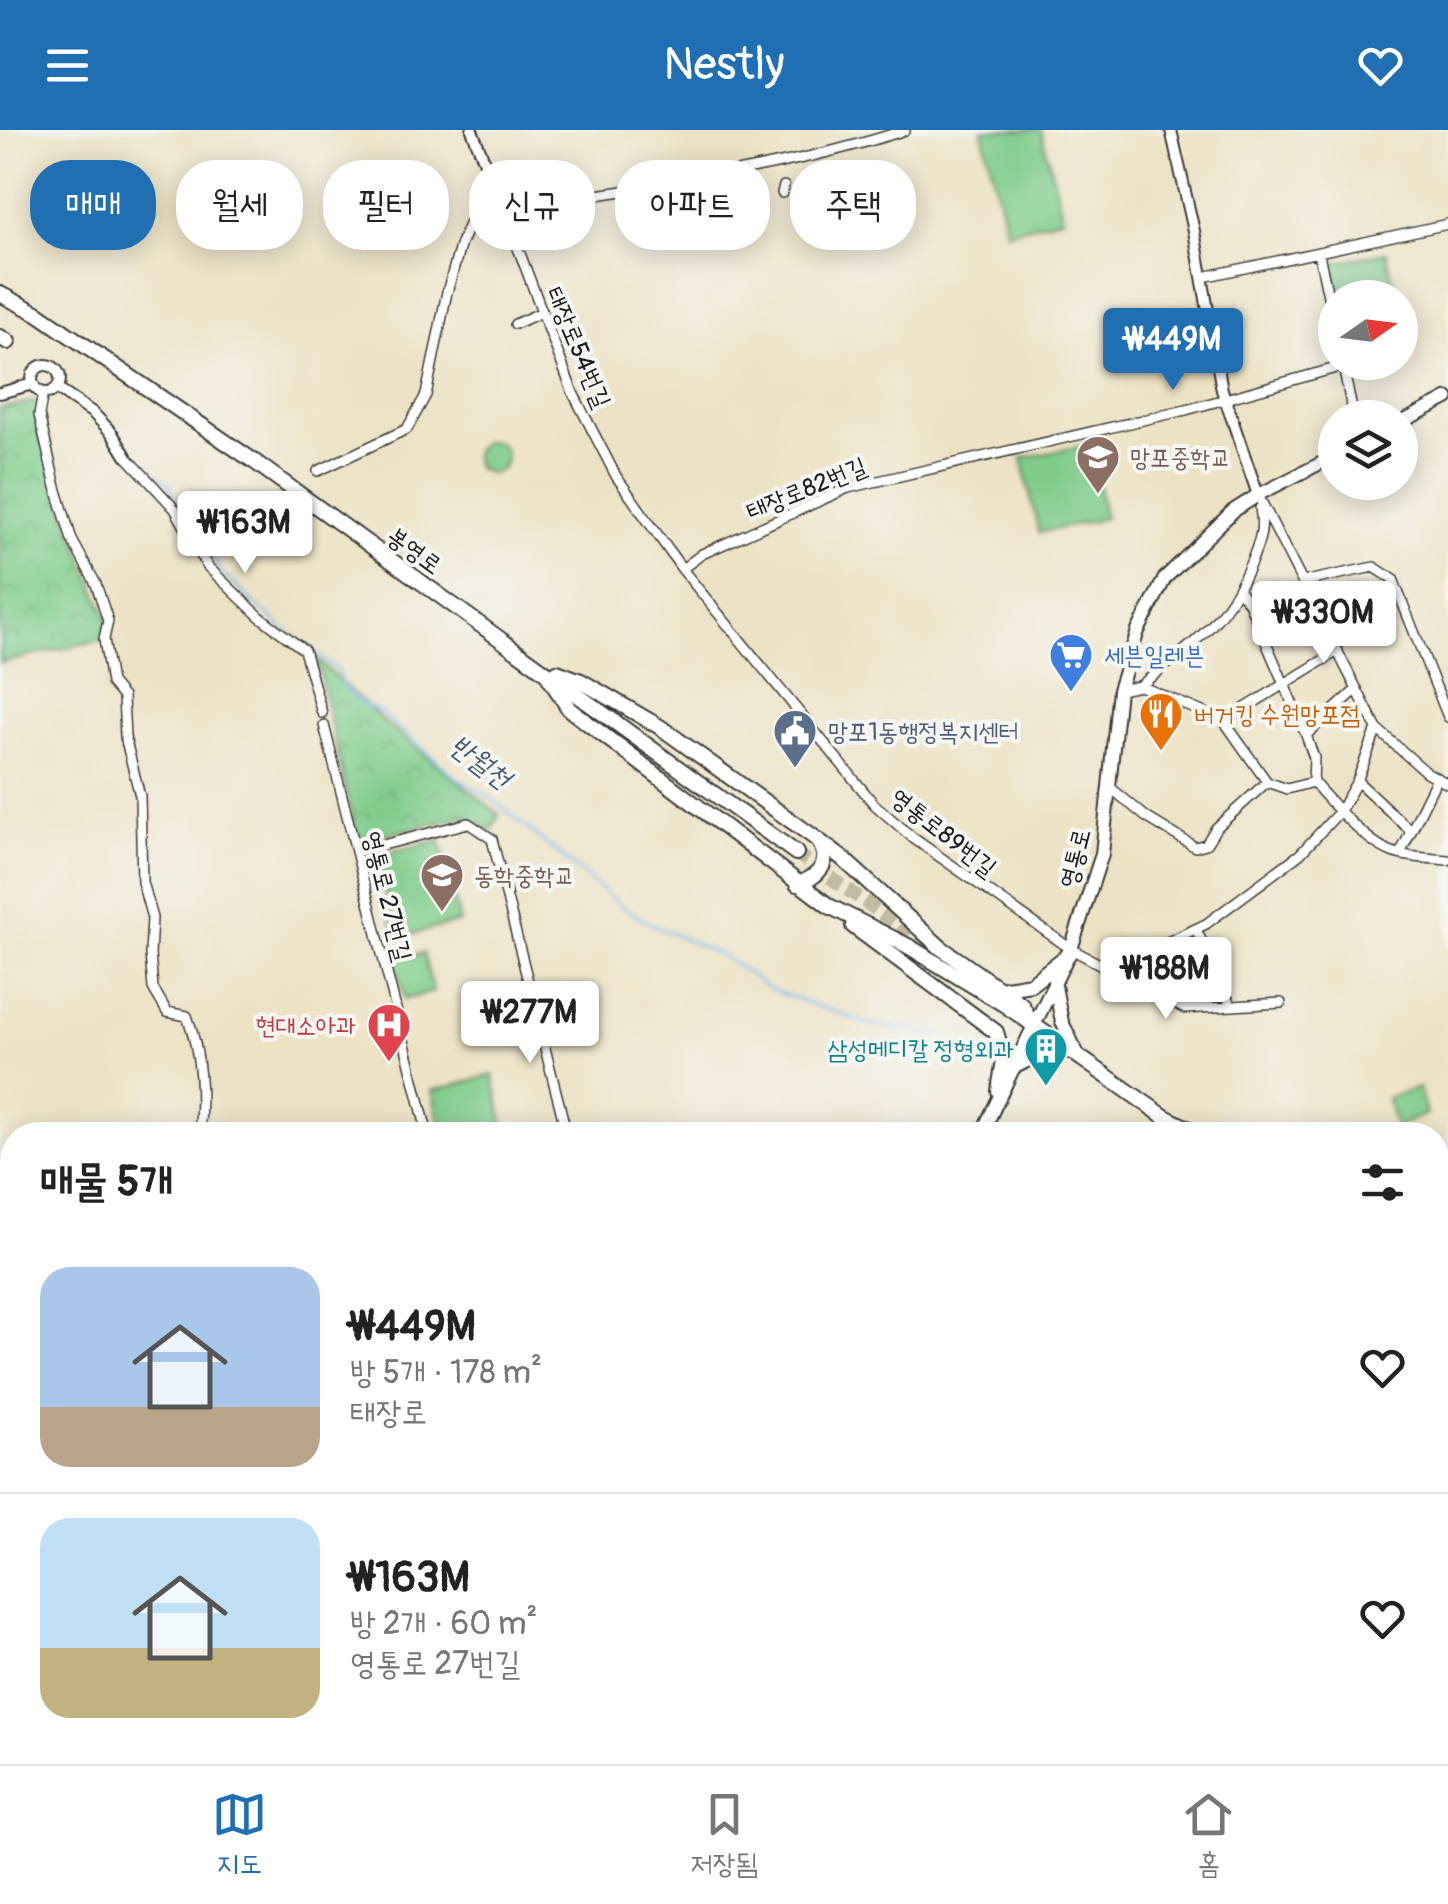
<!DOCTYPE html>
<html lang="ko">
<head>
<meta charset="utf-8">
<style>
	body { margin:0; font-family:Pangolin,"Poor Story",sans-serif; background:#f2f2f2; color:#222; height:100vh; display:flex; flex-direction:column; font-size:38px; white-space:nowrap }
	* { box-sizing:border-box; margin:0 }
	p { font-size:32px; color:#767676 }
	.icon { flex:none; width:55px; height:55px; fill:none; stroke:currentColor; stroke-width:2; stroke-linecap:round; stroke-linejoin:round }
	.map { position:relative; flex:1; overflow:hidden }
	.details { position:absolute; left:0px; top:992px; width:1450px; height:642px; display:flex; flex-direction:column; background:#fff; border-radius:40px 40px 0 0; box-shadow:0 5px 25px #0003 }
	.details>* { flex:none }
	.hud { position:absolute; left:30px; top:30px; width:1390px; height:90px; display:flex; gap:20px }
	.needle { width:65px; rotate:76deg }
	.tools { position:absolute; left:1318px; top:150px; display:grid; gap:20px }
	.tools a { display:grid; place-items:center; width:100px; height:100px; border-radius:50%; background:#fff; box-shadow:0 5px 25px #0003; font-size:50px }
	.price { position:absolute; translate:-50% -85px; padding:0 22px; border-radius:10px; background:#fff; color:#222; font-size:32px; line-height:65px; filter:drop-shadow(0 2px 5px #0008) }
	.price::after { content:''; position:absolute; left:50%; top:60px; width:30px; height:22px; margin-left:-15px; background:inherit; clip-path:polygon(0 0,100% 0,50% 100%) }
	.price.current { background:#1f6fb2; color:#fff }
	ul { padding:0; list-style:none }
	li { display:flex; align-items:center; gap:30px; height:250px; padding:0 40px }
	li+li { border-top:2px solid #e0e0e0 }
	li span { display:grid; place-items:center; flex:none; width:280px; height:200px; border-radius:30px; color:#555 }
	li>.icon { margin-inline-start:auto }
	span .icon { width:120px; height:120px; fill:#fffc; stroke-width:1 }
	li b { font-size:42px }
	h2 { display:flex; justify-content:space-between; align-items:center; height:120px; padding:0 40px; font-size:42px }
	.chip { padding:0 35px; border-radius:40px; background:#fff; box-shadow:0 5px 25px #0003; font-size:35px; line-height:90px }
	.chip.current { background:#1f6fb2; color:#fff }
	header { display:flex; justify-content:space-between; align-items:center; height:130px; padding:0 40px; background:#1f6fb2; color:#fff; font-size:45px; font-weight:600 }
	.dock { display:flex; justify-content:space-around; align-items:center; height:140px; border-top:2px solid #e0e0e0; background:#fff; font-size:28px; color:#767676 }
	.dock a { display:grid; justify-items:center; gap:5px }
	.dock .current { color:#1f6fb2 }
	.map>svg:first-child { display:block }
	.park { fill:url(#park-crowns); stroke:#4e7453; stroke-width:2.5 }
	.pitch { fill:#7fcc8a; stroke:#4e7453; stroke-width:2.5 }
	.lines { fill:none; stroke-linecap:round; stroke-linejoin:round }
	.stream { stroke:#75baec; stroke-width:2.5 }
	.trunk-tunnel { stroke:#c3baa2; stroke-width:14; stroke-dasharray:14 7; stroke-linecap:butt }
	.minor-casing { stroke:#3b3a35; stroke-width:12 }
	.tertiary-casing { stroke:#3b3a35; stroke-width:14 }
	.secondary-casing { stroke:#3b3a35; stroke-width:15 }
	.primary-casing { stroke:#3b3a35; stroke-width:16 }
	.trunk-casing { stroke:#3b3a35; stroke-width:18 }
	.minor { stroke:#fff; stroke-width:9 }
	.tertiary { stroke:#fff; stroke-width:10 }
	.secondary { stroke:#fff; stroke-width:11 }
	.primary { stroke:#fff; stroke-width:12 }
	.trunk { stroke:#fff; stroke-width:14 }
	.labels { text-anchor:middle; stroke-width:8; stroke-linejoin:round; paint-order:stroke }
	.street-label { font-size:25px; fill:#1c1c1c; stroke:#f6f6f2 }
	.education-label { font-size:25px; fill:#785e54; stroke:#f6f6f2; text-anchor:start }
	.shop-label { font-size:25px; fill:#366cbe; stroke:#f6f6f2; text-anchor:start }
	.food-label { font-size:25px; fill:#c56008; stroke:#f6f6f2; text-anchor:start }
	.service-label { font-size:25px; fill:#4e5e75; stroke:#f6f6f2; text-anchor:start }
	.health-label { font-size:25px; fill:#be3a42; stroke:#f6f6f2; text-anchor:end }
	.culture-label { font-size:25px; fill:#0d838f; stroke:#f6f6f2; text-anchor:end }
	.water-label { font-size:28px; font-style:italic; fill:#405b6f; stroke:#f6f6f2 }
</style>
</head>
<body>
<header><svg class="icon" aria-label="menu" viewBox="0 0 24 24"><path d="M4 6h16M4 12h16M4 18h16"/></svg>Nestly<svg class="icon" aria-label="heart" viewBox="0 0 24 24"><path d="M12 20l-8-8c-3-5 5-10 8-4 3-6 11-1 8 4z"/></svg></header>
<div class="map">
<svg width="1448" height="1634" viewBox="0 0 1448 1634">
	<defs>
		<pattern id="park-crowns" width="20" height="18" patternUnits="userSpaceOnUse" patternTransform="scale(2.5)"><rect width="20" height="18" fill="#7fcc8a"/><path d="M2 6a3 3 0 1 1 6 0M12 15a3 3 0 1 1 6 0" fill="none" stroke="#6daf76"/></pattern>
	</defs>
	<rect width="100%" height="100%" fill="#f6f6f2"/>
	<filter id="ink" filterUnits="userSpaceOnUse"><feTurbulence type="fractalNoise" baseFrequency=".01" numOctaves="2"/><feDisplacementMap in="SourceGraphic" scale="20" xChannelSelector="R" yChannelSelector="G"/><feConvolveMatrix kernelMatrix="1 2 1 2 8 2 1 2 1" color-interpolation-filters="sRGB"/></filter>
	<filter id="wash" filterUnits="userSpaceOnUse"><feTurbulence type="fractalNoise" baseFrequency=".0048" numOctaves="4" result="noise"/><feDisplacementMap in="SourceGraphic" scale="40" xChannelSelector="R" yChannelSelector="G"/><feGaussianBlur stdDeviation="2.25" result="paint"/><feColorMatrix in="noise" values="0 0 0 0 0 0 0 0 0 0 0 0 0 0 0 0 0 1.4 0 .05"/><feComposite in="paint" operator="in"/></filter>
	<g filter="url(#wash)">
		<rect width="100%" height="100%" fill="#ede2c4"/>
		<path class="park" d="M 39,271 L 56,357 L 108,491 L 104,509 L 0,533 L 0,278 Z
			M474 327a16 16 0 1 1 32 0a16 16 0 1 1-32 0Z
			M 316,529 L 383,591 L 499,684 L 491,701 L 467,687 L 357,710 Z"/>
		<path class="pitch" d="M 982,0 L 1041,0 L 1063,87 L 1007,102 Z
			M 1386,122 L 1397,167 L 1337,167 L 1333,133 Z
			M 1092,314 L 1104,388 L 1039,403 L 1022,328 Z
			M 440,710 L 460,792 L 396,808 L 376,725 Z
			M 423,823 L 433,862 L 405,869 L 395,830 Z
			M 493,945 L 506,1005 L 443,1005 L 432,961 Z
			M 1419,958 L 1426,984 L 1395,997 L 1387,968 Z"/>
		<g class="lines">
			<path class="stream" d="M 129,321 L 168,354 L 221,443 L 281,497 L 336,539 L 344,558 L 359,572 L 382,583 L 454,646 L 492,669 L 621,776 L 647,792 L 724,827 L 771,860 L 866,893 L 941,905
				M 1438,1209 L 1448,1234"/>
		</g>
	</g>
	<g filter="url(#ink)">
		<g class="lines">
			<path class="trunk-tunnel" d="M 796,723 L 947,830"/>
			<defs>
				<path id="minor" d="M 782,63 L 784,56
					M 502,76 L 573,263 L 616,346 L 682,439 L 874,674 L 913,708 L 1071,819 L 1185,879 L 1281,873
					M 502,76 L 520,77 C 648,56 781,41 905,0
					M 1319,124 L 1335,199
					M 1203,147 L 1448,94
					M 515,194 L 542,182
					M 1342,232 L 1354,288
					M 43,263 L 39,285 L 56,357 L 72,410 L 96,454 L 108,491 L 104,509 L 111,553 L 123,567 L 125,607 L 140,666 L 142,752 L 152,788 L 150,824 L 153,858 L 167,882 L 187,886 C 201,922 203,968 199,1005
					M 126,326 L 175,379 L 207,436 L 259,486 L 304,520 L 322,583
					M 318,341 L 407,299 L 426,265 L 447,162 L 461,113 L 480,69 L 490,67 L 502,76
					M 1258,365 L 1377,599 L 1426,642 L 1448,654
					M 682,439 L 702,424 L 848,358 L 1186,280 L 1343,236
					M 1302,452 L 1374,437 L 1393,449 L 1448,587
					M 1239,460 L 1249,473 L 1306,605 L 1314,628 L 1313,652 C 1332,673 1365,712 1392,722 C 1408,728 1430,728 1448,730
					M 1140,556 C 1192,514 1226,494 1252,430 C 1260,410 1264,399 1260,378
					M 1119,560 L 1140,556 L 1224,591 L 1267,652
					M 1224,591 L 1338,521
					M 324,595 L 428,1005
					M 1306,605 L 1357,559
					M 1357,651 L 1411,701
					M 1111,658 L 1146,687 L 1195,717 L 1206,714 L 1216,698 L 1267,652 L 1287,659 L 1313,652
					M 356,722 L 468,693 L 492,709 L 567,1005
					M 1400,724 L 1437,648
					M 1196,799 L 1231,876
					M 1123,847 L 1142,824 L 1206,794 L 1300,724 L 1340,681 L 1357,651 L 1377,599
					M 1079,1005 L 1080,1002 L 1086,1005
					M 1448,1151 L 1448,1183
					M 0,1472 L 12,1511
					M 0,1587 L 12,1568
					M 686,1622 L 689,1634
					M 836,1622 L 850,1634
					M 258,1634 L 260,1622
					M 883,1634 L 897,1622"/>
				<path id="tertiary" d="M 472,0 L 502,76
					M 1171,0 L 1194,101 L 1222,260 L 1258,365
					M32 249a14 14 0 1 1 28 0a14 14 0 1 1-28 0Z
					M 57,259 L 93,283 L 112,303 L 126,326
					M 0,263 L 33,254
					M 1438,1560 L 1448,1588"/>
				<path id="secondary" d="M 1400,293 L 1448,268
					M 1258,365 L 1335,326"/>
				<path id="primary" d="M 1054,851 L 1062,892 L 1078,925
					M 1013,938 L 1041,924 L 1070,921
					M 981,1005 L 1071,819 L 1102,724 L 1119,560 L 1138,501 L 1165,448 L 1233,381 L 1258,365
					M 503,1634 L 522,1622
					M 522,1634 L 535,1622"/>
				<path id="trunk" d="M 0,164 L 37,183 L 255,332 L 796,723
					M 0,207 L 8,212
					M 557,542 L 581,551 L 660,597 L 811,705 L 842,728 L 940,817 L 1021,874 L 1031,892
					M 548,546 L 569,579 L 829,776 L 908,816 L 1005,875 L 1165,987 L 1202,1005
					M 797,754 C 817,748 833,733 819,712
					M 853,796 L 996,902 L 1004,929 L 999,961
					M 999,859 L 1031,854 L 1068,825
					M 1438,1121 L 1448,1124"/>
			</defs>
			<use href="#minor" class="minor-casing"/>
			<use href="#tertiary" class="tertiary-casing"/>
			<use href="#secondary" class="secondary-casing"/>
			<use href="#primary" class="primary-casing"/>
			<use href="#trunk" class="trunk-casing"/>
			<use href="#minor" class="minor"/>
			<use href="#tertiary" class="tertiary"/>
			<use href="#secondary" class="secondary"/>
			<use href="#primary" class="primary"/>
			<use href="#trunk" class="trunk"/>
		</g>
	</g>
	<defs>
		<symbol id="school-pin" viewBox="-11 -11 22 30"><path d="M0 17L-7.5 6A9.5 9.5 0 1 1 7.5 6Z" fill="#8d6e63" stroke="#f6f6f2"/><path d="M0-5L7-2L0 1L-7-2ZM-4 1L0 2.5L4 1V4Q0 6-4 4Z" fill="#fff"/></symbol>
		<symbol id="supermarket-pin" viewBox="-11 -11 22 30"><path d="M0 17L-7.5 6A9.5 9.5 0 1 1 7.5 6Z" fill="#3f7fe0" stroke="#f6f6f2"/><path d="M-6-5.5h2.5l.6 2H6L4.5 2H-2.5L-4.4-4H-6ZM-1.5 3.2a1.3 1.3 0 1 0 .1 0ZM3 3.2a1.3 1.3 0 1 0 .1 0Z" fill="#fff"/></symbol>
		<symbol id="restaurant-pin" viewBox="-11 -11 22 30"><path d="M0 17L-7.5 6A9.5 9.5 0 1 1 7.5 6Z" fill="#e8710a" stroke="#f6f6f2"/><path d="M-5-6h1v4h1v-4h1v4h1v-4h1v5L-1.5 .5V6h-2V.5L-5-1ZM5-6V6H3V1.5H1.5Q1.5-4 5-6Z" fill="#fff"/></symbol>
		<symbol id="civic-pin" viewBox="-11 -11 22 30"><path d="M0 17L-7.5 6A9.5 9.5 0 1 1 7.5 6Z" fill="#5c6f8a" stroke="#f6f6f2"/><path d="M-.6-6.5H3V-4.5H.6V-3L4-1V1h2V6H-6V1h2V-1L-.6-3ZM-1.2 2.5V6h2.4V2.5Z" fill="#fff"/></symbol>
		<symbol id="hospital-pin" viewBox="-11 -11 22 30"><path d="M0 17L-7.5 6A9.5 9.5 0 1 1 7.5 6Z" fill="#e0444e" stroke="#f6f6f2"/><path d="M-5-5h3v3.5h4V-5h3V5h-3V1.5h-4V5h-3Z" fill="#fff"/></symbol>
		<symbol id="building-pin" viewBox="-11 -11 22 30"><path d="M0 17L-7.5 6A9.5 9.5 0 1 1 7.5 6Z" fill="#0f9aa8" stroke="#f6f6f2"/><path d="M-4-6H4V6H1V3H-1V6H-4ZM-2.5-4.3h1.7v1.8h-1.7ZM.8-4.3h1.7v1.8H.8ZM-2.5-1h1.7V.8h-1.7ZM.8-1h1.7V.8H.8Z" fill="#fff"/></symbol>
	</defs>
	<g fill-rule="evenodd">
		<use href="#school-pin" x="1073" y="302" width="50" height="68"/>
		<use href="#supermarket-pin" x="1046" y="500" width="50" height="68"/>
		<use href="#restaurant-pin" x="1136" y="559" width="50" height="68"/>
		<use href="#civic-pin" x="770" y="576" width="50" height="68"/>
		<use href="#school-pin" x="417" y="720" width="50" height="68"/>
		<use href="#hospital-pin" x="364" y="870" width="50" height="68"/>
		<use href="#building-pin" x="1021" y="894" width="50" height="68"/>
	</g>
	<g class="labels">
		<g class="street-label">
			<text transform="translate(579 217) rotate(67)" y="9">태장로54번길</text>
			<text transform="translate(806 358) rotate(-22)" y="9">태장로82번길</text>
			<text transform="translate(415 420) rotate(36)" y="9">봉영로</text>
			<text transform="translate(944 702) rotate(38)" y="9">영통로89번길</text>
			<text transform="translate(1074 728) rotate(-76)" y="9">영통로</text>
			<text transform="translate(388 766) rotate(76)" y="9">영통로 27번길</text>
		</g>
		<g class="education-label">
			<text x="1130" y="336">망포중학교</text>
			<text x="474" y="754">동학중학교</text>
		</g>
		<g class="shop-label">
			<text x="1104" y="534">세븐일레븐</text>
		</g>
		<g class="food-label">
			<text x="1194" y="593">버거킹 수원망포점</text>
		</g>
		<g class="service-label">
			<text x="828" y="610">망포1동행정복지센터</text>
		</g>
		<g class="health-label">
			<text x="356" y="904">현대소아과</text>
		</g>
		<g class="culture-label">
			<text x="1014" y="928">삼성메디칼 정형외과</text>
		</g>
		<g class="water-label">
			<text transform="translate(481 631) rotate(37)" y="10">반월천</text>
		</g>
	</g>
</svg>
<div class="tools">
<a><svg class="needle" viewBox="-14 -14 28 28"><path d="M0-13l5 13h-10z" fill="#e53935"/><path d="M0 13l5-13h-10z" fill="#767676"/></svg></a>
<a><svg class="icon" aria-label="layers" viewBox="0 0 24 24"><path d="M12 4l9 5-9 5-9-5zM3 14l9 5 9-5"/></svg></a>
</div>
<b class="price current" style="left:1173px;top:263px">₩449M</b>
<b class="price" style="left:245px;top:446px">₩163M</b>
<b class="price" style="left:1324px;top:536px">₩330M</b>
<b class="price" style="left:1166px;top:892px">₩188M</b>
<b class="price" style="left:530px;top:936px">₩277M</b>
<div class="hud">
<a class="chip current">매매</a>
<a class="chip">월세</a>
<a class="chip">필터</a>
<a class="chip">신규</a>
<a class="chip">아파트</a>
<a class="chip">주택</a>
</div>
<section class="details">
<h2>매물 5개<svg class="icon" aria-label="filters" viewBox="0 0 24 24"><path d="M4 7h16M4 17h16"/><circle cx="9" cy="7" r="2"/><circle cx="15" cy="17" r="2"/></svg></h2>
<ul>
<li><span style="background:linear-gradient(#a9c7e8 70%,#b9a48a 0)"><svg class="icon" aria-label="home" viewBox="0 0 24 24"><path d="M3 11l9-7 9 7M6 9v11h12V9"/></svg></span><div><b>₩449M</b><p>방 5개 · 178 m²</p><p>태장로</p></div><svg class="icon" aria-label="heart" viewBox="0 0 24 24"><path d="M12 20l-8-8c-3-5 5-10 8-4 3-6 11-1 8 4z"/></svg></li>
<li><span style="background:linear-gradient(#bfe0f5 65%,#c2b280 0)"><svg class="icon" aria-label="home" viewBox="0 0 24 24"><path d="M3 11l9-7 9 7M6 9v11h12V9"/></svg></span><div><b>₩163M</b><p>방 2개 · 60 m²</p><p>영통로 27번길</p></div><svg class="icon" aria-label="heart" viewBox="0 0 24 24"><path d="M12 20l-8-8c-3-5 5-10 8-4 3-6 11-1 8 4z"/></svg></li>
</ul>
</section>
</div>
<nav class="dock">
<a class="current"><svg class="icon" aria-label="map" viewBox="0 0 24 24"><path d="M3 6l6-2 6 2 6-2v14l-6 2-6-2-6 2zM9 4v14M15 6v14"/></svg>지도</a>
<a><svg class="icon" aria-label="saved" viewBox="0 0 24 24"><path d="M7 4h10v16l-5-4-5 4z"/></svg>저장됨</a>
<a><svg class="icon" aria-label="home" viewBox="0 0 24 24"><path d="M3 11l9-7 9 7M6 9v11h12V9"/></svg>홈</a>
</nav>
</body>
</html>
